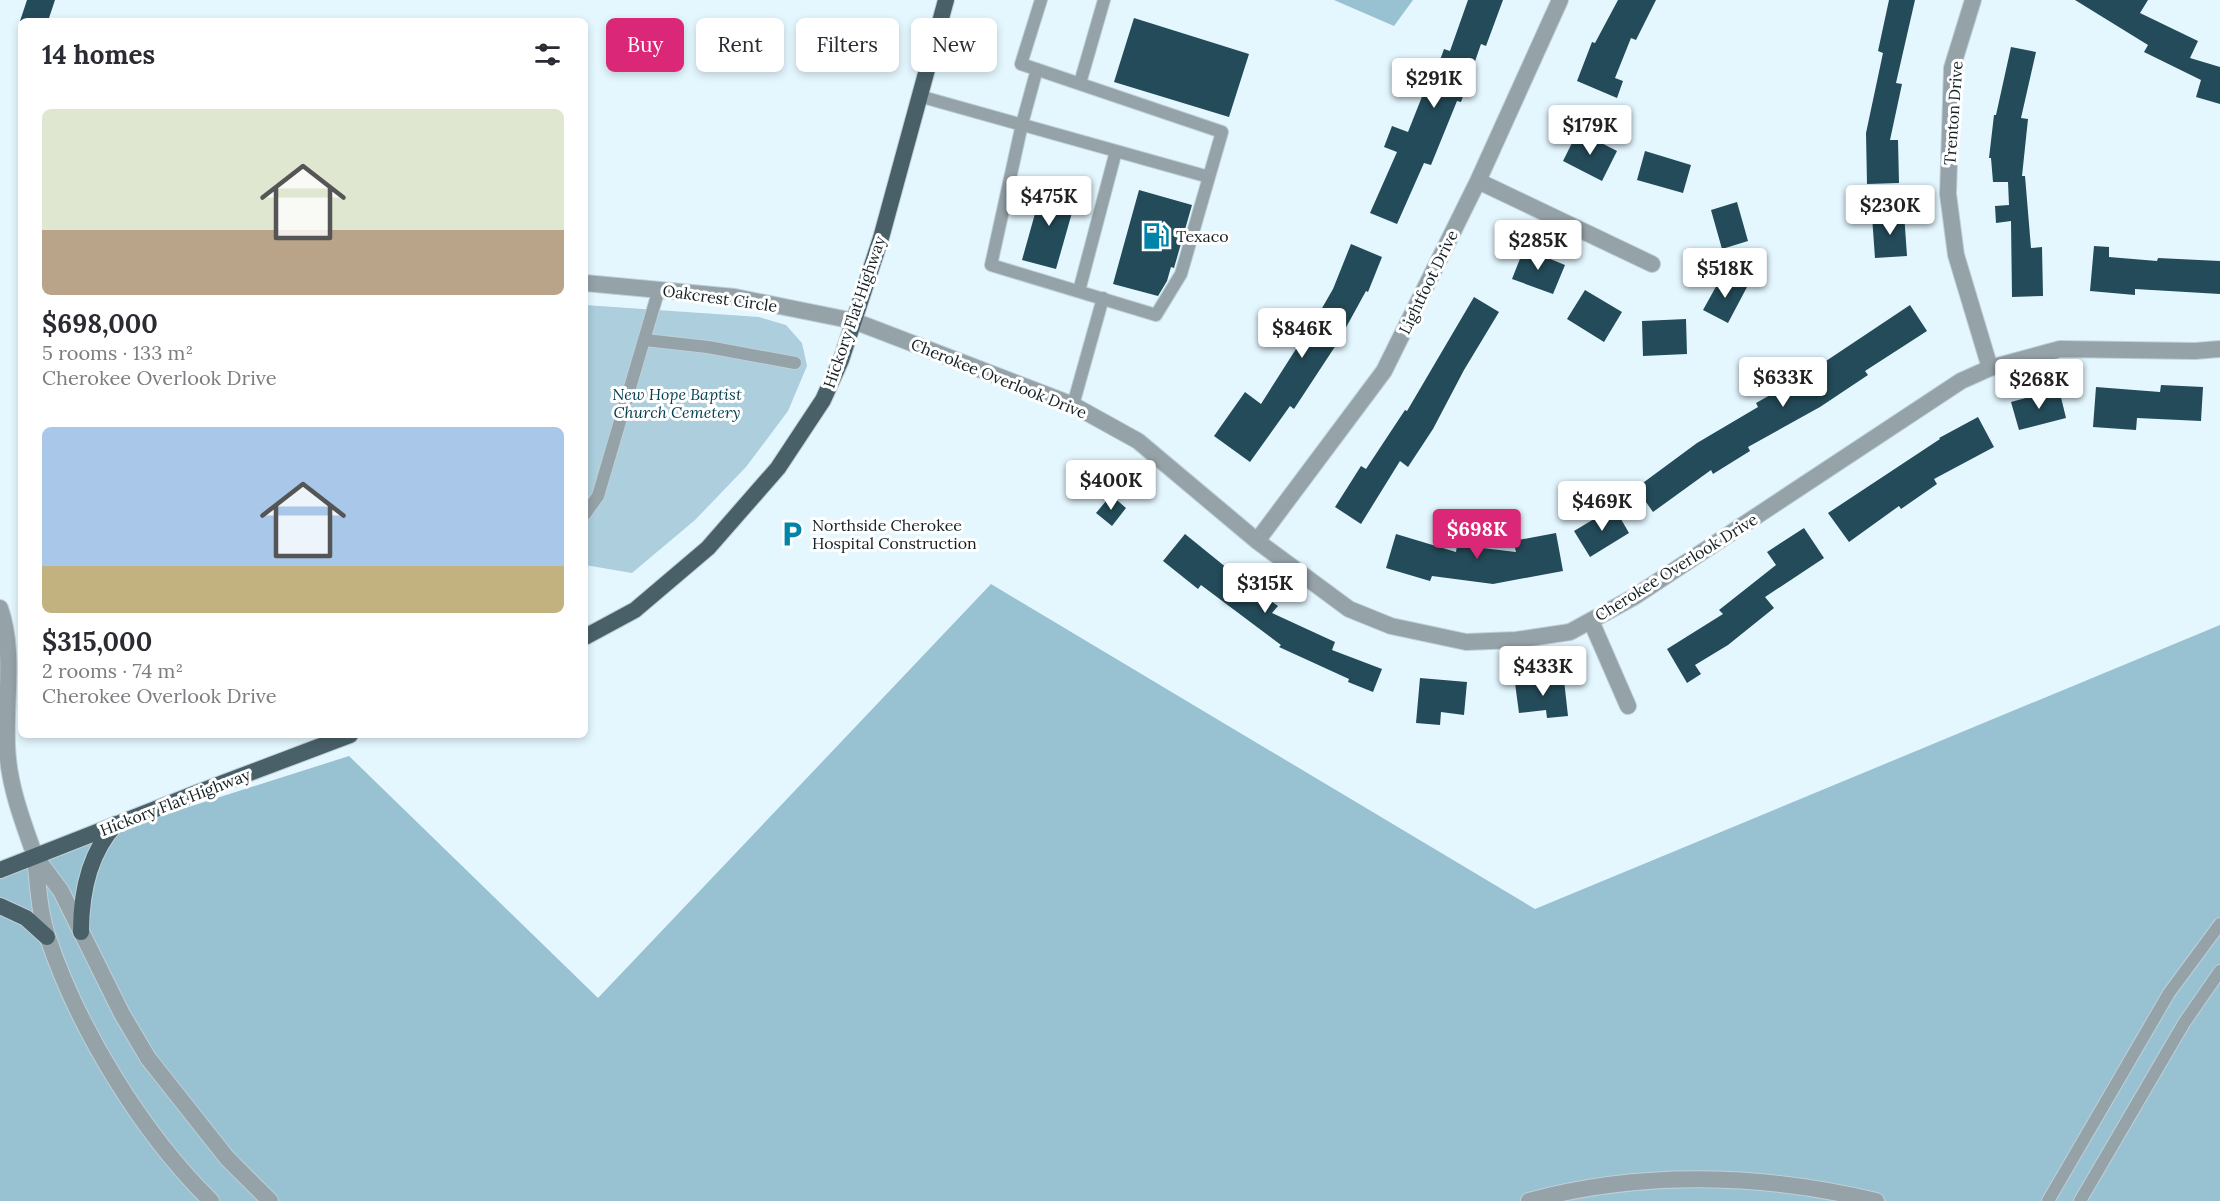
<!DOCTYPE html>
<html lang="en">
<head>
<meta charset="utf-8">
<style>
	body { margin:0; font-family:Lora,serif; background:#f2f2f3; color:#2b2b33; height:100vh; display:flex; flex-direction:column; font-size:22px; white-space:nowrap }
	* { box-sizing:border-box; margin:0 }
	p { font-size:20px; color:#7c7c81 }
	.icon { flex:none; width:33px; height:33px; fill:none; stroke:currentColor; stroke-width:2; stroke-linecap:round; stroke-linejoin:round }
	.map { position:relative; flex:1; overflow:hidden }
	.sheet { position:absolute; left:18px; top:18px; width:570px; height:720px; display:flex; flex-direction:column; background:#fff; border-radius:9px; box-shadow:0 3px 9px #0003 }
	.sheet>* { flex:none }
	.guide { position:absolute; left:606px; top:18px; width:570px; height:54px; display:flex; gap:12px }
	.price { position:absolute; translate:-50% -51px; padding:0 14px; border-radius:6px; background:#fff; color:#222; font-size:20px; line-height:39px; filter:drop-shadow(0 2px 3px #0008) }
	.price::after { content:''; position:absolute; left:50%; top:36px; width:18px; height:14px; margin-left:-9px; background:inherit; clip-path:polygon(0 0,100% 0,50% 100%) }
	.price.current { background:#db2777; color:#fff }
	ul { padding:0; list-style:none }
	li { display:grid; align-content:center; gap:12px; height:318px; padding:0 24px }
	li span { display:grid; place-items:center; height:186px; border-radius:9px; color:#555 }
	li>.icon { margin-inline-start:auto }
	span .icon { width:108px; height:108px; fill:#fffc; stroke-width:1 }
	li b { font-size:26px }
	h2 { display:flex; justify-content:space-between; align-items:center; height:72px; padding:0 24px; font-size:26px }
	.pill { padding:0 21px; border-radius:9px; background:#fff; box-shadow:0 3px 9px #0003; font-size:21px; line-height:54px }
	.pill.current { background:#db2777; color:#fff }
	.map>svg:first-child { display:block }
	.green { fill:#accedd }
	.forest { fill:#98c1d2 }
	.building { fill:#244b59 }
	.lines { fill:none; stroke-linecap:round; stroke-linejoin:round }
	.service-casing { stroke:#bfd0d8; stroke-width:14 }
	.minor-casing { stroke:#bfd0d8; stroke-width:18 }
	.tertiary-casing { stroke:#bfd0d8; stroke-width:18 }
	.primary-casing { stroke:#bfd0d8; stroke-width:18 }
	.service { stroke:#95a2a8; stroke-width:12 }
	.minor { stroke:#95a2a8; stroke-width:16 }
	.tertiary { stroke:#95a2a8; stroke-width:16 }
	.primary { stroke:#496069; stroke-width:16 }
	.labels { text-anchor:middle; stroke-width:6; stroke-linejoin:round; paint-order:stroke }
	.street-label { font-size:16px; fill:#142024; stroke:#fff }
	.poi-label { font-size:16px; fill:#142024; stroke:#fff; text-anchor:start }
	.park-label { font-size:16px; font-style:italic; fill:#013e50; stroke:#fff }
</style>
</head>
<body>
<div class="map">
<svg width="2220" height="1201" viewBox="0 0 2220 1201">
	<rect width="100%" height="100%" fill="#e4f7ff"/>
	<path class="green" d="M 585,305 L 759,317 L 786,325 L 802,343 L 807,366 L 788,411 L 746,467 L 695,520 L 632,573 L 585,565 Z"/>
	<path class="forest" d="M 1334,0 L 1413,0 L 1394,26 Z
		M 991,584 L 1535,909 L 2220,625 L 2220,1201 L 0,1201 L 0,871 L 35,856 L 349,756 L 598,998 Z"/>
	<path class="building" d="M 27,0 L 55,0 L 48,21 L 20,21 Z
		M 1468,0 L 1503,0 L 1486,46 L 1481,44 L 1461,102 L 1457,101 L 1431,165 L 1424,163 L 1397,224 L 1370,213 L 1397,152 L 1384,147 L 1392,126 L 1408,132 L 1425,89 L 1416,86 L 1422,70 L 1435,74 L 1444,49 L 1450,51 Z
		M 1618,0 L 1656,0 L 1636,40 L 1631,38 L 1615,78 L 1623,81 L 1617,98 L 1577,81 L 1592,42 L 1595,43 Z
		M 1889,0 L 1915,0 L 1896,83 L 1902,84 L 1890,140 L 1898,140 L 1899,183 L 1867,184 L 1866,133 L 1883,53 L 1878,51 Z
		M 2075,0 L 2148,0 L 2140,13 L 2198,41 L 2190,58 L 2220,67 L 2220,104 L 2196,97 L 2201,80 L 2144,52 L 2148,45 Z
		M 1134,18 L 1249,54 L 1229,117 L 1114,82 Z
		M 2011,47 L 2036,52 L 2021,118 L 2028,119 L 2022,176 L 2025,176 L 2031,248 L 2042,247 L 2043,296 L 2012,297 L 2011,221 L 1996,223 L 1995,206 L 2009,205 L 2008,182 L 1993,182 L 1991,158 L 1989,158 L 1994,115 L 1996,115 Z
		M 1578,131 L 1617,151 L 1602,181 L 1563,161 Z
		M 1645,151 L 1691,165 L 1683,193 L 1637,180 Z
		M 1043,185 L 1077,195 L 1056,269 L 1022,260 Z
		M 1139,190 L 1192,205 L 1174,268 L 1171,267 L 1167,281 L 1158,296 L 1113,284 Z
		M 1737,202 L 1748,241 L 1722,249 L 1711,210 Z
		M 1904,213 L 1907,256 L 1875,258 L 1872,216 Z
		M 1351,244 L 1382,257 L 1368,292 L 1366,291 L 1338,342 L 1294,409 L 1290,406 L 1250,462 L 1214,436 L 1245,392 L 1261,404 L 1303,338 L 1298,336 L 1307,319 L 1314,322 L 1333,289 Z
		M 1525,246 L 1549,255 L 1548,258 L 1565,265 L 1553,294 L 1512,279 Z
		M 2094,246 L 2109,247 L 2109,257 L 2157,261 L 2158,258 L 2220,261 L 2220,294 L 2135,289 L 2135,295 L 2090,291 Z
		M 1723,274 L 1747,287 L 1728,323 L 1703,310 Z
		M 1585,290 L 1622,312 L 1604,342 L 1567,319 Z
		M 1474,297 L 1499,312 L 1464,370 L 1433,429 L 1408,467 L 1400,461 L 1361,524 L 1335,507 L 1361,466 L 1366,469 L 1405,410 L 1407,411 Z
		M 1910,305 L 1927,331 L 1865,371 L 1868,375 L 1820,407 L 1748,447 L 1750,451 L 1713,474 L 1711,470 L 1653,512 L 1636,488 L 1697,443 L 1758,407 L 1756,403 L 1799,379 Z
		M 1686,319 L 1687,354 L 1643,356 L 1642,321 Z
		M 2161,385 L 2203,387 L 2201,421 L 2137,418 L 2136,430 L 2093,427 L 2096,387 L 2160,392 Z
		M 2059,389 L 2066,418 L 2019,430 L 2011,402 Z
		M 1978,417 L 1994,447 L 1934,479 L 1937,484 L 1901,509 L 1899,506 L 1849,542 L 1828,513 L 1940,439 L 1939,438 Z
		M 1111,495 L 1126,508 L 1112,526 L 1096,513 Z
		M 1614,507 L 1629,533 L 1590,557 L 1574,531 Z
		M 1804,528 L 1824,558 L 1765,597 L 1774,608 L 1728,645 L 1695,665 L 1701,674 L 1687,683 L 1667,649 L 1723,614 L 1719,610 L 1776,565 L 1767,552 Z
		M 1556,533 L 1563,571 L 1493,584 L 1432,576 L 1430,581 L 1386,568 L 1396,534 L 1456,552 L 1457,545 L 1516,552 L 1513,541 Z
		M 1185,534 L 1238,577 L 1278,606 L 1272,613 L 1335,642 L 1332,650 L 1382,669 L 1373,692 L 1348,682 L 1349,679 L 1279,647 L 1281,645 L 1201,585 L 1198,589 L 1163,561 Z
		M 1420,678 L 1467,682 L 1464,715 L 1441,712 L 1440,725 L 1416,723 Z
		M 1550,678 L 1551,681 L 1564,680 L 1568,716 L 1547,718 L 1546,710 L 1519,713 L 1515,683 Z"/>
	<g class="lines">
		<defs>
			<path id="service" d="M 1041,0 L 1021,64 L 1222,132 L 1209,177
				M 1080,83 L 1104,0
				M 919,96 L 1209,177 L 1181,274 L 1156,315 L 991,265 L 1022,124 L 1037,69
				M 1079,291 L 1116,151
				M 645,340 L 708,347 L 795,363
				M 1073,405 L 1103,298
				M 585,514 L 598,496 L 659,289
				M 2048,1201 L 2169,993 L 2220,924
				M 2080,1201 L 2184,1023 L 2220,971"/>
			<path id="minor" d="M 1973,0 L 1952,68 L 1948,194 L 1956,255 L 1990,368
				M 1478,181 L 1652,264
				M 585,283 L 735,297 L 854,321 L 1073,405 L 1138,441 L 1257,541 L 1349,609 L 1391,626 L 1466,642 L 1516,640 L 1570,632 L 1634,597 L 1961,381 L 1990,368 L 2060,349 L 2195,351 L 2220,349
				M 1257,541 L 1384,371 L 1478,181 L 1560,0
				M 0,608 C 15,652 5,699 7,745 C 8,783 22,820 35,856
				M 1591,621 L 1628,706"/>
			<path id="tertiary" d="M 35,856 L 61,891 L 122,1014 L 148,1058 L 227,1158 L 270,1201
				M 35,857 C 38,884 39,912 48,938 C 79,1030 142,1133 211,1201
				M 1529,1201 C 1642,1170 1763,1174 1876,1201"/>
			<path id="primary" d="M 585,637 L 635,610 L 708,548 L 778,468 L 823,400 L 841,360 L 881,238 L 946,0
				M 0,870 L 194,794 L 350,735
				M 0,906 L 26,918 L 47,937
				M 81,932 C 81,894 89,853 116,824"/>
		</defs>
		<use href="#service" class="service-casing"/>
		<use href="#minor" class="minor-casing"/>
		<use href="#tertiary" class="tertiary-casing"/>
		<use href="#primary" class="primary-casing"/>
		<use href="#service" class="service"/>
		<use href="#minor" class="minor"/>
		<use href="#tertiary" class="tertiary"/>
		<use href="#primary" class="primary"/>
	</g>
	<defs>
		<symbol id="fuel-bare" viewBox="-9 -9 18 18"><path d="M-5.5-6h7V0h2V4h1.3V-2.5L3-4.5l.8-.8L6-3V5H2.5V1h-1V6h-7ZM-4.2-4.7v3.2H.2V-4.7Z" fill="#0084a7" stroke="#fff" stroke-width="2.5" paint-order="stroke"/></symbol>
		<symbol id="parking-bare" viewBox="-9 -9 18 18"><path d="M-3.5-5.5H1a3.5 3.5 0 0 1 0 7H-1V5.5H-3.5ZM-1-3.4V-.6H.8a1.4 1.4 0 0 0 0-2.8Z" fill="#0084a7" stroke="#fff" stroke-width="2.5" paint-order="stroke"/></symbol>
	</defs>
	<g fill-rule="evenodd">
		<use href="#fuel-bare" x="1137" y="217" width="38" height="38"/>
		<use href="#parking-bare" x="773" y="515" width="38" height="38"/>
	</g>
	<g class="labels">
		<g class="street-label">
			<text transform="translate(1953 113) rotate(-86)" y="6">Trenton Drive</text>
			<text transform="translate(1428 282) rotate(-64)" y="6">Lightfoot Drive</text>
			<text transform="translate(720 298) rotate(8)" y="6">Oakcrest Circle</text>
			<text transform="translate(854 312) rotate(-71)" y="6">Hickory Flat Highway</text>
			<text transform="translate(999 378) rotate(22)" y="6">Cherokee Overlook Drive</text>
			<text transform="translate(1676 567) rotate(-32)" y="6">Cherokee Overlook Drive</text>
			<text transform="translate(175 802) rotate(-21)" y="6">Hickory Flat Highway</text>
		</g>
		<g class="poi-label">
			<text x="1176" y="242">Texaco</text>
			<text x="812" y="531">Northside Cherokee<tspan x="812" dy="18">Hospital Construction</tspan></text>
		</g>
		<g class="park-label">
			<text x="677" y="400">New Hope Baptist<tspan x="677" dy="18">Church Cemetery</tspan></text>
		</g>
	</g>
</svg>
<b class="price" style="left:1434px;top:109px">$291K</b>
<b class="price" style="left:1590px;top:156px">$179K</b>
<b class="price" style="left:1049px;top:227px">$475K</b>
<b class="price" style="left:1890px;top:236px">$230K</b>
<b class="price" style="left:1538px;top:271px">$285K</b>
<b class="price" style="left:1725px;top:299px">$518K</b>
<b class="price" style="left:1302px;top:359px">$846K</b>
<b class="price" style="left:1783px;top:408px">$633K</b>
<b class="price" style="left:2039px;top:410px">$268K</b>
<b class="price" style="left:1111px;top:511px">$400K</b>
<b class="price" style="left:1602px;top:532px">$469K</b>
<b class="price current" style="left:1477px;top:560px">$698K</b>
<b class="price" style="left:1265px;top:614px">$315K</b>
<b class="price" style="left:1543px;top:697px">$433K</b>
<div class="guide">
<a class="pill current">Buy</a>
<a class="pill">Rent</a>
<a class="pill">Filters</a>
<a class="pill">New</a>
</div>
<section class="sheet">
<h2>14 homes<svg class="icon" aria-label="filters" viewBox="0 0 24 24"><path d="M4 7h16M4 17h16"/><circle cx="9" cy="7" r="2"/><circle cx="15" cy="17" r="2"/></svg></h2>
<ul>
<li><span style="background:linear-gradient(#dfe7d0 65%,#b9a48a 0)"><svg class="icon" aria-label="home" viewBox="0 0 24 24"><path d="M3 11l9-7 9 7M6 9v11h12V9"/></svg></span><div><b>$698,000</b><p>5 rooms · 133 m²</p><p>Cherokee Overlook Drive</p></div></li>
<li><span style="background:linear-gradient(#a9c7e8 75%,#c2b280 0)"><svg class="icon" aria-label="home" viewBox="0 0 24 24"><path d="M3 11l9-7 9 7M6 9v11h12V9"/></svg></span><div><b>$315,000</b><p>2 rooms · 74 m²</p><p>Cherokee Overlook Drive</p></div></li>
</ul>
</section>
</div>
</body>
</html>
